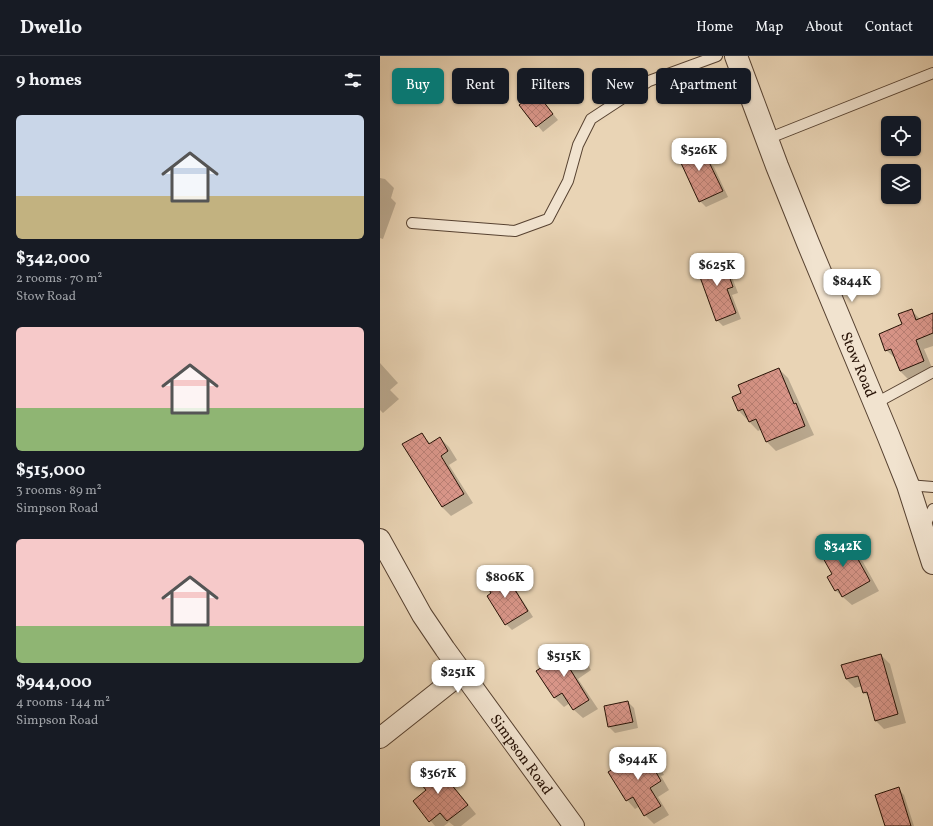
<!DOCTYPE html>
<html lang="en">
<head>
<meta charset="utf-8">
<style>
	body { margin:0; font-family:Vollkorn,serif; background:#20242c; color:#f1f3f6; height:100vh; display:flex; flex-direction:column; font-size:15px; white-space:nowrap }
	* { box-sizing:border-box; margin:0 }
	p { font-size:13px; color:#9ea1a6 }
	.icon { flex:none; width:22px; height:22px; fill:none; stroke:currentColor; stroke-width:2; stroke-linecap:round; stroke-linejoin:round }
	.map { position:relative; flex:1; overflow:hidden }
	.sheet { display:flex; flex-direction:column; background:#171b24; width:380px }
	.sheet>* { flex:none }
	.hud { position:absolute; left:12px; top:12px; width:380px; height:36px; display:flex; gap:8px }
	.fabs { position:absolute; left:501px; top:60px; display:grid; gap:8px }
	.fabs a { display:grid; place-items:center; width:40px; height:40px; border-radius:6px; background:#171b24; box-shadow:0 1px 3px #0004; font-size:20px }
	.price { position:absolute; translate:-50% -34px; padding:0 9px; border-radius:8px; background:#fff; color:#222; font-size:13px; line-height:26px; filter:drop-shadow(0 1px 2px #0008) }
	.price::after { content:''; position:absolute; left:50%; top:24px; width:12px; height:9px; margin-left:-6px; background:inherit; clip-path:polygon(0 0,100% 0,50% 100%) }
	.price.current { background:#0f766e; color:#fff }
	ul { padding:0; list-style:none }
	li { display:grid; align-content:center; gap:8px; height:212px; padding:0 16px }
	li span { display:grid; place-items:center; height:124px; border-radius:6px; color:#555 }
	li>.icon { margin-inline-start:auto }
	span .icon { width:72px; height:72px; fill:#fffc; stroke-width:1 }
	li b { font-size:17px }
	h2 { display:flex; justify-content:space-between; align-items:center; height:48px; padding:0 16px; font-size:17px }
	.chip { padding:0 14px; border-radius:6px; background:#171b24; box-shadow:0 1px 3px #0004; font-size:14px; line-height:36px }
	.chip.current { background:#0f766e; color:#fff }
	header { display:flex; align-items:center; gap:24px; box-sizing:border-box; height:56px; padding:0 20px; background:#171b24; border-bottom:1px solid #363941 }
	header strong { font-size:19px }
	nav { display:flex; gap:22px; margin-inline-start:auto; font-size:14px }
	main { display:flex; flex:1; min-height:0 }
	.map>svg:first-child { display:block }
	.shadow { fill:#0003 }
	.building { fill:url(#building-cross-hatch); stroke:#261105 }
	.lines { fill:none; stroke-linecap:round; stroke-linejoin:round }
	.service-casing { stroke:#574231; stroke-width:12 }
	.minor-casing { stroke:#574231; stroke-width:22 }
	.tertiary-casing { stroke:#574231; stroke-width:24 }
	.service { stroke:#f1e3cf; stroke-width:10 }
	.minor { stroke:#f1e3cf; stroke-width:20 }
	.tertiary { stroke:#f1e3cf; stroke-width:22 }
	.labels { text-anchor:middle; stroke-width:3; stroke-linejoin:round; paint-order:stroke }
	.street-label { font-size:15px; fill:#261105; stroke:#f1e3cf }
</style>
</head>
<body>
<header>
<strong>Dwello</strong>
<nav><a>Home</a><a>Map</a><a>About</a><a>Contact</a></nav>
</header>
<main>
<section class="sheet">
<h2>9 homes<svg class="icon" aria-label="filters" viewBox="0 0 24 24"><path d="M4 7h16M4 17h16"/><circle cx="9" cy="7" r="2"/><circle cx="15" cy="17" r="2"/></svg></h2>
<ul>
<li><span style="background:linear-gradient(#c9d6e8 65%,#c2b280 0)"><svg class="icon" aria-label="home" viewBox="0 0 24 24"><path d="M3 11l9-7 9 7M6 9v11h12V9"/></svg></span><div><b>$342,000</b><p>2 rooms · 70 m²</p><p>Stow Road</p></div></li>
<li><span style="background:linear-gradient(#f6c9c9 65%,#8fb573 0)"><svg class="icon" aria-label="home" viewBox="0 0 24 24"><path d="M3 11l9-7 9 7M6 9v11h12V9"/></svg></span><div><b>$515,000</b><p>3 rooms · 89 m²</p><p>Simpson Road</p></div></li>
<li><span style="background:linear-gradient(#f6c9c9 70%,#8fb573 0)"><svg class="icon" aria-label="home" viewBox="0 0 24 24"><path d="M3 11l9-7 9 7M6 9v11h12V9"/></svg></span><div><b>$944,000</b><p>4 rooms · 144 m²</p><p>Simpson Road</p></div></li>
</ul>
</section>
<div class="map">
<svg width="553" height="770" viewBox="0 0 553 770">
	<defs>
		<pattern id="building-cross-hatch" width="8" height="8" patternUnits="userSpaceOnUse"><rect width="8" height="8" fill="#d89588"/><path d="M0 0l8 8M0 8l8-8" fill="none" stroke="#b97f74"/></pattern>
	</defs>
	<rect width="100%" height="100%" fill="#e9d4b5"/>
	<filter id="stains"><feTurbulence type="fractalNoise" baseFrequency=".005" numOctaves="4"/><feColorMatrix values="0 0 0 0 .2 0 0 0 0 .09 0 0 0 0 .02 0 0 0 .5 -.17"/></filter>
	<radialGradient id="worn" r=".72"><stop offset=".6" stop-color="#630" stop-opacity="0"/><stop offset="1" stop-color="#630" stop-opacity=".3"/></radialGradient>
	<path class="shadow" d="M 156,37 L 178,64 L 163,76 L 141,49 Z
		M 313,86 L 319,92 L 326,106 L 328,105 L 334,111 L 348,141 L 326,151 L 320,145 Z
		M 0,122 L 5,123 L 14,132 L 11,142 L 16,147 L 3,183 L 0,182 Z
		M 341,202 L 347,208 L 358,237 L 352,239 L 361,263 L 343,270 L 337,264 Z
		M 531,254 L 540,263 L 553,258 L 553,290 L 544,293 L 553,314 L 529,324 L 520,315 L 516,303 L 506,294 L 524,269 Z
		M 0,307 L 18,327 L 10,334 L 19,343 L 3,357 L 0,354 Z
		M 399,313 L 408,322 L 434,379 L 396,395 L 387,386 L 382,373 L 378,375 L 359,355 L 353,341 L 362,338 Z
		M 41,378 L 51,388 L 60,382 L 69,391 L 77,404 L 69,409 L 93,447 L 71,460 L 62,451 L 24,389 Z
		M 459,483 L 468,492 L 471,499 L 474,497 L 483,506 L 499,535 L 472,549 L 456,535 L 448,521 L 453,519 Z
		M 123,517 L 129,523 L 153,561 L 132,574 L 126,568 Z
		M 194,591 L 203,600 L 211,614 L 198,623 L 218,653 L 203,662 L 194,654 L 190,647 L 184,651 L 175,642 L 157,615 Z
		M 501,599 L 510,608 L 526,667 L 504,673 L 495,664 L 489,641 L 484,636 L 482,630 L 475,632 L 466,623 Z
		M 248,646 L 254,652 L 258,672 L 235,677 L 229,671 Z
		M 266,694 L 274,703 L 284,719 L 281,720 L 289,734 L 278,741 L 289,759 L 274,768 L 265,759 L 260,750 L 255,753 L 247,744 Z
		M 53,708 L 62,716 L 96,758 L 81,770 L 74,770 L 69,766 L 64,770 L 55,770 L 34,745 L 48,734 Z
		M 518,733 L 524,739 L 534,770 L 506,770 Z"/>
	<path class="building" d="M 156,36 L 173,58 L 156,71 L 139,49 Z
		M 314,85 L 323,106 L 328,104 L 343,135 L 319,146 L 295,94 Z
		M 342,200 L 353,231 L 347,233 L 356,257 L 336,265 L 316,210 Z
		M 532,253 L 536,264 L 553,257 L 553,277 L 536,284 L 544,305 L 520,315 L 511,293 L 505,295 L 499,278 L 522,268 L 518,258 Z
		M 399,312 L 414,348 L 416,347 L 425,370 L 386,386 L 376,363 L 369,366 L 363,353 L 358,355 L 352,341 L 361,337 L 358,329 Z
		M 42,377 L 49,388 L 60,381 L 68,395 L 61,400 L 84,438 L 62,451 L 22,388 Z
		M 459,482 L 469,499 L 474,496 L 490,525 L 462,541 L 458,533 L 455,535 L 447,521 L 452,518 L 438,493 Z
		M 124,516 L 148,555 L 125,569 L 107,540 L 111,537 L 105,527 Z
		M 194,590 L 203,605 L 190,613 L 209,644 L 193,654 L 182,637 L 174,642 L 156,615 Z
		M 501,598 L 518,658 L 495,665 L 487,636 L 483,637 L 478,620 L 466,623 L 461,609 Z
		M 248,645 L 253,666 L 228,671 L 224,650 Z
		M 266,693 L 275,709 L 273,711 L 281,725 L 270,732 L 281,750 L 264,760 L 253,741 L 246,745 L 228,716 Z
		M 53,706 L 88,749 L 67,765 L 60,757 L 49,766 L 33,745 L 46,734 L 35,721 Z
		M 519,731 L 531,770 L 505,770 L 495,739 Z"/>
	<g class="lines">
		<defs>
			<path id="service" d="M 387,83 L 553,17
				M 32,167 L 135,175 L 168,163 L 188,125 L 198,89 L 211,63 L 269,25 L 337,0
				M 496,347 L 553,316
				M 528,429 L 553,431
				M 544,471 L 553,453"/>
			<g id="minor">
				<path id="s1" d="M 0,483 L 42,559 L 65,593 L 194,770"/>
				<path d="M 0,682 L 82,617"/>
			</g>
			<g id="tertiary">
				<path id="s2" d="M 356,0 L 397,110 L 428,187 L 508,379 L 528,429 L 553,507"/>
			</g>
		</defs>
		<use href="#service" class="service-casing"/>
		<use href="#minor" class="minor-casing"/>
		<use href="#tertiary" class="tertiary-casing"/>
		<use href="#service" class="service"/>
		<use href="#minor" class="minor"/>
		<use href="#tertiary" class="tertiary"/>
	</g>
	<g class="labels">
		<g class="street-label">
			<text dy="5" stroke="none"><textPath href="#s2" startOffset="332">Stow Road</textPath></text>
			<text dy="5" stroke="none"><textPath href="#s1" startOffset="258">Simpson Road</textPath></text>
		</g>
	</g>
	<rect width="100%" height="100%" filter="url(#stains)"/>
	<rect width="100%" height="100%" fill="url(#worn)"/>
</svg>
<div class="fabs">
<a><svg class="icon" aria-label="locate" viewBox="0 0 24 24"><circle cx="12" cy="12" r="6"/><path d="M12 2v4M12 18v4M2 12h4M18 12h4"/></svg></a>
<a><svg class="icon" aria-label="layers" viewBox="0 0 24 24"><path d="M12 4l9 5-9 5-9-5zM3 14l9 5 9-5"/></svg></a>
</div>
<b class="price" style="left:319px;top:116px">$526K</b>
<b class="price" style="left:337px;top:231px">$625K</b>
<b class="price" style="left:472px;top:247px">$844K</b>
<b class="price current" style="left:463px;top:512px">$342K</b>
<b class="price" style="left:125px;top:543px">$806K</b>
<b class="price" style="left:184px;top:622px">$515K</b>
<b class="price" style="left:78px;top:638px">$251K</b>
<b class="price" style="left:258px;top:725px">$944K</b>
<b class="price" style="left:58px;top:739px">$367K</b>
<div class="hud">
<a class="chip current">Buy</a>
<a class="chip">Rent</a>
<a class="chip">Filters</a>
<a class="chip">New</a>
<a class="chip">Apartment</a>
</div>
</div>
</main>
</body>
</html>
